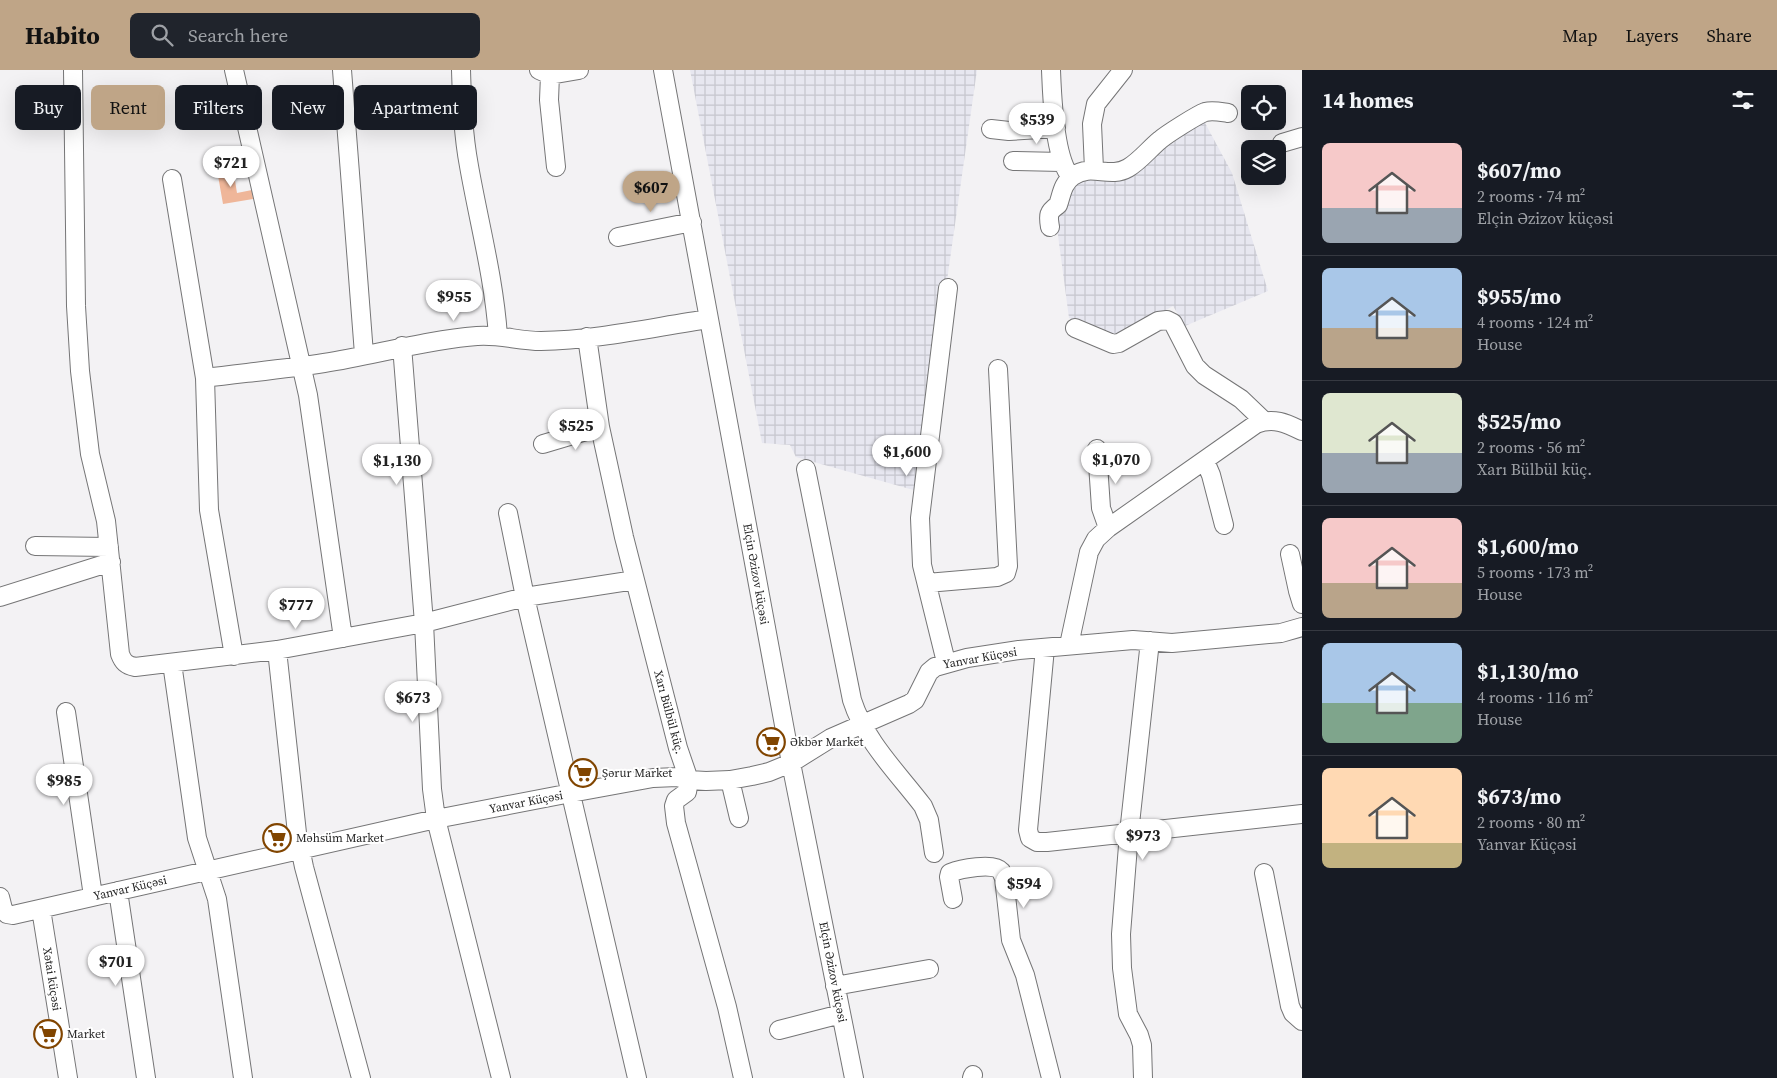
<!DOCTYPE html>
<html lang="en">
<head>
<meta charset="utf-8">
<style>
	body { margin:0; font-family:"Source Serif 4",serif; background:#20242c; color:#f1f3f6; height:100vh; display:flex; flex-direction:column; font-size:19px; white-space:nowrap }
	* { box-sizing:border-box; margin:0 }
	p { font-size:16px; color:#9ea1a6 }
	.icon { flex:none; width:28px; height:28px; fill:none; stroke:currentColor; stroke-width:2; stroke-linecap:round; stroke-linejoin:round }
	.map { position:relative; flex:1; overflow:hidden }
	.drawer { display:flex; flex-direction:column; background:#171b24; width:475px }
	.drawer>* { flex:none }
	.banner { position:absolute; left:15px; top:15px; width:475px; height:45px; display:flex; gap:10px }
	.tools { position:absolute; left:1241px; top:15px; display:grid; gap:10px }
	.tools a { display:grid; place-items:center; width:45px; height:45px; border-radius:8px; background:#171b24; box-shadow:0 5px 20px #0002; font-size:25px }
	.price { position:absolute; translate:-50% -42px; padding:0 11px; border-radius:18px; background:#fff; color:#222; font-size:16px; line-height:32px; filter:drop-shadow(0 1px 2px #0008) }
	.price::after { content:''; position:absolute; left:50%; top:30px; width:15px; height:11px; margin-left:-8px; background:inherit; clip-path:polygon(0 0,100% 0,50% 100%) }
	.price.selected { background:#bfa587; color:#111 }
	ul { padding:0; list-style:none }
	li { display:flex; align-items:center; gap:15px; height:125px; padding:0 20px }
	li+li { border-top:1px solid #363941 }
	li span { display:grid; place-items:center; flex:none; width:140px; height:100px; border-radius:8px; color:#555 }
	li>.icon { margin-inline-start:auto }
	span .icon { width:60px; height:60px; fill:#fffc; stroke-width:1 }
	li b { font-size:21px }
	h2 { display:flex; justify-content:space-between; align-items:center; height:60px; padding:0 20px; font-size:21px }
	.tag { padding:0 18px; border-radius:8px; background:#171b24; box-shadow:0 5px 20px #0002; font-size:18px; line-height:45px }
	.tag.selected { background:#bfa587; color:#111 }
	header { display:flex; align-items:center; gap:30px; box-sizing:border-box; height:70px; padding:0 25px; background:#bfa587; color:#111 }
	header strong { font-size:24px }
	nav { display:flex; gap:28px; margin-inline-start:auto; font-size:18px }
	.search { width:350px; height:45px; background:#20242c; display:flex; align-items:center; gap:12px; box-sizing:border-box; padding:0 18px; border-radius:8px; color:#9ea1a6; font-size:19px }
	main { display:flex; flex:1; min-height:0 }
	.map>svg:first-child { display:block }
	.industrial { fill:url(#industrial-grid) }
	.building { fill:#efb699 }
	.lines { fill:none; stroke-linecap:round; stroke-linejoin:round }
	.minor-casing { stroke:#757576; stroke-width:20 }
	.minor { stroke:#fff; stroke-width:18 }
	.labels { text-anchor:middle; stroke-width:4; stroke-linejoin:round; paint-order:stroke }
	.street-label { font-size:12px; fill:#262626; stroke:#fff }
	.poi-label { font-size:12px; fill:#262626; stroke:#fff; text-anchor:start }
</style>
</head>
<body>
<header>
<strong>Habito</strong>
<div class="search"><svg class="icon" aria-label="search" viewBox="0 0 24 24"><circle cx="10" cy="10" r="6"/><path d="M15 15l6 6"/></svg>Search here</div>
<nav><a>Map</a><a>Layers</a><a>Share</a></nav>
</header>
<main>
<div class="map">
<svg width="1302" height="1008" viewBox="0 0 1302 1008">
	<defs>
		<pattern id="industrial-grid" width="8" height="8" patternUnits="userSpaceOnUse" patternTransform="scale(1.25)"><rect width="8" height="8" fill="#e7e7f0"/><path d="M0 4h8M4 0v8" fill="none" stroke="#c6c6ce"/></pattern>
	</defs>
	<rect width="100%" height="100%" fill="#f3f2f4"/>
	<path class="industrial" d="M 690,0 L 977,0 L 917,421 L 796,387 L 790,375 L 762,373 Z
		M 1204,51 L 1232,103 L 1268,221 L 1185,256 L 1173,236 L 1116,269 L 1069,248 L 1055,143 L 1064,141 L 1065,130 L 1074,112 L 1161,76 Z"/>
	<path class="building" d="M 233,98 L 237,123 L 252,120 L 253,129 L 223,134 L 217,100 Z"/>
	<g class="lines">
		<defs>
			<path id="minor" d="M 73,0 L 76,236 L 80,301 L 90,384 L 106,451 L 120,584 C 123,592 126,595 135,597 L 277,580 L 424,553 L 525,527 L 635,510
				M 234,0 L 308,325 L 343,568
				M 342,0 L 364,284
				M 461,0 C 462,32 463,64 469,96 C 479,153 494,208 498,266
				M 539,0 L 550,5 L 579,0
				M 663,0 L 791,693 L 854,1008
				M 1051,0 C 1052,26 1054,88 1071,107
				M 550,5 L 549,30 L 556,97
				M 991,59 L 1009,61 L 1056,58
				M 1282,73 L 1302,67
				M 1013,91 L 1062,92
				M 1094,99 L 1092,54 L 1096,34 L 1123,0
				M 172,109 L 205,308 L 209,440 L 234,586
				M 1050,157 C 1048,145 1048,142 1058,135 C 1062,124 1062,114 1073,106 C 1092,93 1109,109 1128,98 C 1140,91 1149,79 1160,70 C 1167,64 1197,45 1205,42 C 1213,40 1221,42 1228,43
				M 618,167 L 692,152
				M 1075,258 L 1113,274 L 1119,273 L 1158,251 L 1167,250 L 1173,253 L 1195,296 L 1204,305 L 1241,329 L 1264,351
				M 587,267 L 600,357 L 624,467 L 678,678 L 689,710 L 687,722 L 676,730 L 674,736 L 676,753 L 727,937 L 743,1008
				M 402,276 L 424,553 L 432,719 L 436,749 L 501,1008
				M 205,308 C 244,303 285,299 324,293 C 375,285 425,270 477,266 C 498,264 519,271 541,271 C 597,270 654,257 709,249
				M 543,374 L 600,357
				M 1097,379 L 1101,438 L 1108,458
				M 1205,391 L 1211,405 L 1224,455
				M 806,399 L 852,630 C 865,671 897,702 923,736 L 929,750 L 934,783
				M 508,443 L 525,527 L 637,1008
				M 35,476 L 109,477
				M 1290,484 L 1298,521 L 1302,534
				M 927,513 L 997,507 L 1006,503 L 1008,496 L 998,299
				M 0,527 L 111,492
				M 1069,575 L 1089,482 L 1096,469 L 1108,458 L 1256,354 C 1273,347 1286,353 1302,361
				M 1045,578 L 1028,760 L 1030,768 L 1037,772 L 1047,772 L 1302,744
				M 277,580 L 297,763 L 304,797 L 361,1008
				M 946,592 L 922,495 L 920,448 L 948,218
				M 172,593 L 197,768 L 217,829 L 243,1008
				M 66,642 L 93,826
				M 730,710 L 739,748
				M 1264,803 L 1290,936 L 1293,943 L 1302,951
				M 118,821 L 146,1008
				M 0,827 L 3,839 L 7,844 L 13,845 L 436,749 L 571,723 L 653,708 L 677,707 L 689,710 L 706,711 L 730,710 L 752,706 L 769,702 L 791,693 L 831,668 L 909,634 L 915,630 L 929,602 L 935,597 L 967,588 L 1019,580 L 1133,570 L 1172,573 L 1281,563 L 1302,557
				M 953,829 L 949,807 L 950,803 C 960,799 994,792 1001,801 C 1001,801 1004,808 1004,808 L 1011,870 L 1025,905 L 1051,1008
				M 41,839 L 68,1008
				M 835,916 L 929,899
				M 779,960 L 841,944
				M 972,1008 L 973,1005
				M 1143,1008 L 1142,975 L 1139,965 L 1128,944 L 1122,898 L 1121,864 L 1129,763 L 1150,571"/>
		</defs>
		<use href="#minor" class="minor-casing"/>
		<use href="#minor" class="minor"/>
	</g>
	<defs>
		<symbol id="supermarket-ring" viewBox="-11 -11 22 22"><circle r="9.5" fill="#fff" stroke="#814500" stroke-width="1.5"/><path d="M-6-5.5h2.5l.6 2H6L4.5 2H-2.5L-4.4-4H-6ZM-1.5 3.2a1.3 1.3 0 1 0 .1 0ZM3 3.2a1.3 1.3 0 1 0 .1 0Z" fill="#814500"/></symbol>
	</defs>
	<g fill-rule="evenodd">
		<use href="#supermarket-ring" x="755" y="656" width="32" height="32"/>
		<use href="#supermarket-ring" x="567" y="687" width="32" height="32"/>
		<use href="#supermarket-ring" x="261" y="752" width="32" height="32"/>
		<use href="#supermarket-ring" x="32" y="948" width="32" height="32"/>
	</g>
	<g class="labels">
		<g class="street-label">
			<text transform="translate(756 504) rotate(80)" y="4">Elçin Əzizov küçəsi</text>
			<text transform="translate(980 588) rotate(-10)" y="4">Yanvar Küçəsi</text>
			<text transform="translate(669 642) rotate(75)" y="4">Xarı Bülbül küç.</text>
			<text transform="translate(526 732) rotate(-11)" y="4">Yanvar Küçəsi</text>
			<text transform="translate(130 818) rotate(-13)" y="4">Yanvar Küçəsi</text>
			<text transform="translate(833 902) rotate(79)" y="4">Elçin Əzizov küçəsi</text>
			<text transform="translate(52 909) rotate(81)" y="4">Xətai küçəsi</text>
		</g>
		<g class="poi-label">
			<text x="790" y="676">Əkbər Market</text>
			<text x="602" y="707">Şərur Market</text>
			<text x="296" y="772">Məhsüm Market</text>
			<text x="67" y="968">Market</text>
		</g>
	</g>
</svg>
<div class="tools">
<a><svg class="icon" aria-label="locate" viewBox="0 0 24 24"><circle cx="12" cy="12" r="6"/><path d="M12 2v4M12 18v4M2 12h4M18 12h4"/></svg></a>
<a><svg class="icon" aria-label="layers" viewBox="0 0 24 24"><path d="M12 4l9 5-9 5-9-5zM3 14l9 5 9-5"/></svg></a>
</div>
<b class="price" style="left:1037px;top:75px">$539</b>
<b class="price" style="left:231px;top:118px">$721</b>
<b class="price selected" style="left:651px;top:143px">$607</b>
<b class="price" style="left:454px;top:252px">$955</b>
<b class="price" style="left:576px;top:381px">$525</b>
<b class="price" style="left:907px;top:407px">$1,600</b>
<b class="price" style="left:1116px;top:415px">$1,070</b>
<b class="price" style="left:397px;top:416px">$1,130</b>
<b class="price" style="left:296px;top:560px">$777</b>
<b class="price" style="left:413px;top:653px">$673</b>
<b class="price" style="left:64px;top:736px">$985</b>
<b class="price" style="left:1143px;top:791px">$973</b>
<b class="price" style="left:1024px;top:839px">$594</b>
<b class="price" style="left:116px;top:917px">$701</b>
<div class="banner">
<a class="tag">Buy</a>
<a class="tag selected">Rent</a>
<a class="tag">Filters</a>
<a class="tag">New</a>
<a class="tag">Apartment</a>
</div>
</div>
<section class="drawer">
<h2>14 homes<svg class="icon" aria-label="filters" viewBox="0 0 24 24"><path d="M4 7h16M4 17h16"/><circle cx="9" cy="7" r="2"/><circle cx="15" cy="17" r="2"/></svg></h2>
<ul>
<li><span style="background:linear-gradient(#f6c9c9 65%,#9aa5b1 0)"><svg class="icon" aria-label="home" viewBox="0 0 24 24"><path d="M3 11l9-7 9 7M6 9v11h12V9"/></svg></span><div><b>$607/mo</b><p>2 rooms · 74 m²</p><p>Elçin Əzizov küçəsi</p></div></li>
<li><span style="background:linear-gradient(#a9c7e8 60%,#b9a48a 0)"><svg class="icon" aria-label="home" viewBox="0 0 24 24"><path d="M3 11l9-7 9 7M6 9v11h12V9"/></svg></span><div><b>$955/mo</b><p>4 rooms · 124 m²</p><p>House</p></div></li>
<li><span style="background:linear-gradient(#dfe7d0 60%,#9aa5b1 0)"><svg class="icon" aria-label="home" viewBox="0 0 24 24"><path d="M3 11l9-7 9 7M6 9v11h12V9"/></svg></span><div><b>$525/mo</b><p>2 rooms · 56 m²</p><p>Xarı Bülbül küç.</p></div></li>
<li><span style="background:linear-gradient(#f6c9c9 65%,#b9a48a 0)"><svg class="icon" aria-label="home" viewBox="0 0 24 24"><path d="M3 11l9-7 9 7M6 9v11h12V9"/></svg></span><div><b>$1,600/mo</b><p>5 rooms · 173 m²</p><p>House</p></div></li>
<li><span style="background:linear-gradient(#a9c7e8 60%,#7fa58c 0)"><svg class="icon" aria-label="home" viewBox="0 0 24 24"><path d="M3 11l9-7 9 7M6 9v11h12V9"/></svg></span><div><b>$1,130/mo</b><p>4 rooms · 116 m²</p><p>House</p></div></li>
<li><span style="background:linear-gradient(#ffd9b3 75%,#c2b280 0)"><svg class="icon" aria-label="home" viewBox="0 0 24 24"><path d="M3 11l9-7 9 7M6 9v11h12V9"/></svg></span><div><b>$673/mo</b><p>2 rooms · 80 m²</p><p>Yanvar Küçəsi</p></div></li>
</ul>
</section>
</main>
</body>
</html>
